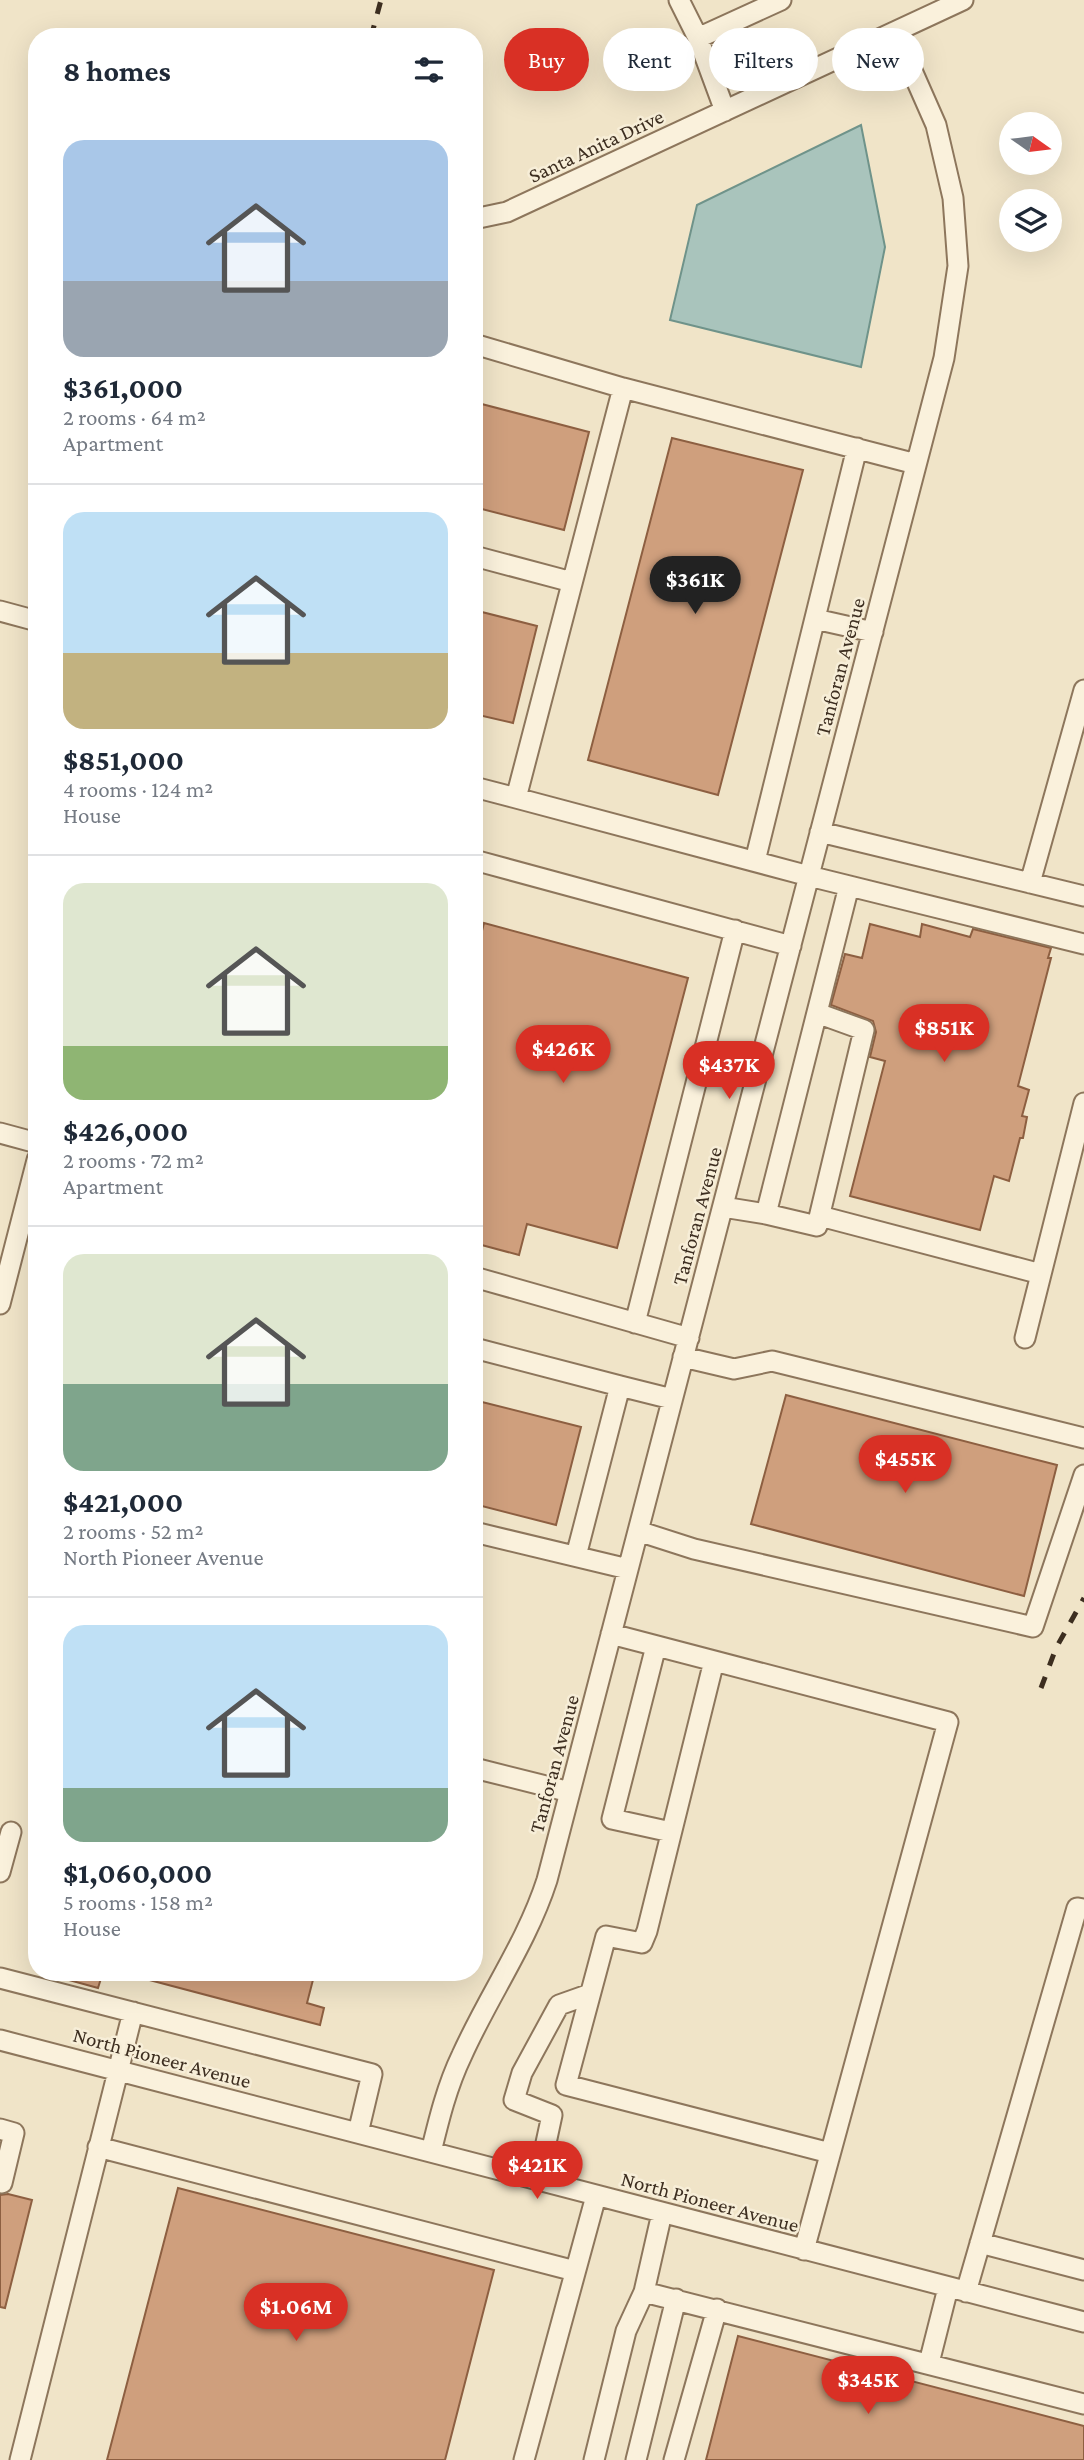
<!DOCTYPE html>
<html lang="en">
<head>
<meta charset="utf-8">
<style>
	body { margin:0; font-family:"Crimson Pro",serif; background:#f6f6f7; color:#1f2937; height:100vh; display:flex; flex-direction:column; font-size:26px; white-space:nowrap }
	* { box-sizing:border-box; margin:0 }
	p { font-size:23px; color:#747a83 }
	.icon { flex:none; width:38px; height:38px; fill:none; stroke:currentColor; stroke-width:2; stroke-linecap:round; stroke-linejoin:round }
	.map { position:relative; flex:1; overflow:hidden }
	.drawer { position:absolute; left:28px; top:28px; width:455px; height:1953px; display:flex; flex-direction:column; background:#fff; border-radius:28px; box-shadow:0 7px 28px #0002 }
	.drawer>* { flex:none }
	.hud { position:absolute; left:504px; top:28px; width:474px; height:63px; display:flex; gap:14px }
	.needle { width:46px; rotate:104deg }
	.tools { position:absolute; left:999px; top:112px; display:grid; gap:14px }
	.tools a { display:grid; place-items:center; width:63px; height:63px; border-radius:50%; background:#fff; box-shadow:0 7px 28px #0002; font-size:35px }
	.price { position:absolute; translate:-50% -60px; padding:0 16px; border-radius:24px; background:#d93025; color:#fff; font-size:23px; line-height:46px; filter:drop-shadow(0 2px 4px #0008) }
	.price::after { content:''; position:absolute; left:50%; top:42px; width:21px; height:16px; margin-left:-10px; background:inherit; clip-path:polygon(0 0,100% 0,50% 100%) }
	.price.on { background:#222; color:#fff }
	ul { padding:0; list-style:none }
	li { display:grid; align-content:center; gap:14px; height:371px; padding:0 35px }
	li+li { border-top:2px solid #e0e1e3 }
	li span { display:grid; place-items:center; height:217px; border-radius:21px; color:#555 }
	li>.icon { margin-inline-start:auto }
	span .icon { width:126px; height:126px; fill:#fffc; stroke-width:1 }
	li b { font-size:30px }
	h2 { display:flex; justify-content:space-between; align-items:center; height:84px; padding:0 35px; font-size:30px }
	.tag { padding:0 24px; border-radius:32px; background:#fff; box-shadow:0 7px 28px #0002; font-size:24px; line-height:63px }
	.tag.on { background:#d93025; color:#fff }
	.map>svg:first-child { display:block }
	.water { fill:#a9c4bc; stroke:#6f938a; stroke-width:2 }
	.building { fill:#cf9f7d; stroke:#8d5f41; stroke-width:2 }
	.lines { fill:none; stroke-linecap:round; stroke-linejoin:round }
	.minor-casing { stroke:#8d765c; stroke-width:23 }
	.minor { stroke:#faf1dc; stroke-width:19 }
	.rail { stroke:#3d2e20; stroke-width:5; stroke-dasharray:12 12; stroke-linecap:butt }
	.labels { text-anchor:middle; stroke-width:5; stroke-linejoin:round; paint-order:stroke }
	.street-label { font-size:21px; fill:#3d2e20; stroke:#f7eed8 }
</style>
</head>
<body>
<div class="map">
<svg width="1084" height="2460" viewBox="0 0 1084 2460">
	<rect width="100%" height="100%" fill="#f0e4c8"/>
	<path class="water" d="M 861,125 L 885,247 L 861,367 L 670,320 L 697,205 Z"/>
	<path class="building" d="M 474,402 L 589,432 L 564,530 L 474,507 Z
		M 672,438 L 803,470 L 718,795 L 588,760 Z
		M 474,610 L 537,626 L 513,723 L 474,714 Z
		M 484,923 L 688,978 L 617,1248 L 527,1224 L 519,1255 L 474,1243 L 474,962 Z
		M 870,924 L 920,937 L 922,924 L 970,937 L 973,929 L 1051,948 L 1048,958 L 1051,958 L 1018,1086 L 1029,1090 L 1022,1116 L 1027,1117 L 1023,1138 L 1020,1138 L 1009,1181 L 994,1176 L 980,1230 L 850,1196 L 885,1061 L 870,1057 L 876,1032 L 873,1021 L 831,1005 L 845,954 L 862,958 Z
		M 786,1395 L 1057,1465 L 1024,1596 L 751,1524 Z
		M 474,1400 L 581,1427 L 556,1525 L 474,1504 Z
		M 58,1972 L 103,1972 L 98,1988 L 58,1977 Z
		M 139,1972 L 315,1972 L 307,2003 L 324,2008 L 320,2025 L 138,1977 Z
		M 178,2188 L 494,2270 L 445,2460 L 107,2460 Z
		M 8,2194 L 32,2200 L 5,2308 L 0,2307 L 0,2195 Z
		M 738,2336 L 1084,2426 L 1084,2460 L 706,2460 Z"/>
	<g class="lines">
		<defs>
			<path id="minor" d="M 679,0 L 698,38
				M 725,111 L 698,38 L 781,0
				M 474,219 L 507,212 L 963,0
				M 474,344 L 623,388
				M 916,464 L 623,388 L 516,798 L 809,876 L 1084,944
				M 474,556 L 572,582
				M 0,611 L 37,621
				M 815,619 L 873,632
				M 474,787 L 516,798
				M 820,832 L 1084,896
				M 474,860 L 791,946
				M 755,861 L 857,448
				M 1030,883 L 1084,690
				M 0,1133 L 37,1143
				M 723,1207 L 766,1214 L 817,1226 L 864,1030 L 817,1013
				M 766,1214 L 849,886
				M 820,1216 L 1041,1274
				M 474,1277 L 689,1338
				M 0,1304 L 37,1160
				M 635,1323 L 735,930
				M 1025,1338 L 1084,1103
				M 474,1348 L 620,1386 L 576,1556
				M 683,1357 L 734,1369 L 772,1361 L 1084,1438
				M 620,1386 L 672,1399
				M 638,1531 L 694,1549 L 1033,1627 L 1084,1475
				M 474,1532 L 628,1569
				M 611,1634 L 948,1722 L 804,2250
				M 656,1646 L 612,1819 L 671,1832
				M 714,1661 L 647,1931 L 642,1943 L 606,1936 L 566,2085 L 830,2153
				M 474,1768 L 570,1792
				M 0,1872 L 11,1832
				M 0,1978 L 372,2074 L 358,2133
				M 0,2040 L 1084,2322
				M 0,2129 L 14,2133 L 2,2183
				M 98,2147 L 575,2271
				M 431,2152 C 439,2119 447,2086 462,2055 C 489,1995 527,1942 547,1880 L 944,358 L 958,266 L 953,198 L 936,125 L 895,32
				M 538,2180 L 552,2115 L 514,2100 L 522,2073 L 559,2005 L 590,1994
				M 980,2243 L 1084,2270
				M 644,2292 L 1084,2404
				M 966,2292 L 1077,1908 L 1084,1909
				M 929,2363 L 948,2288
				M 20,2460 L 133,2012
				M 524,2460 L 596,2196
				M 594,2460 L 626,2331 L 644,2292 L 662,2213
				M 636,2460 L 676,2299
				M 674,2460 L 717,2309"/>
		</defs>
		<use href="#minor" class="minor-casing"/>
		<use href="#minor" class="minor"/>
		<path class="rail" d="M 371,37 L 381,0
			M 1041,1688 L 1056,1648 L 1084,1598"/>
	</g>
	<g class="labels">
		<g class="street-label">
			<text transform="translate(596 146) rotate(-25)" y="7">Santa Anita Drive</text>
			<text transform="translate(840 667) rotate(-75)" y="7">Tanforan Avenue</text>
			<text transform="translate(697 1216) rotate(-75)" y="7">Tanforan Avenue</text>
			<text transform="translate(554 1764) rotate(-75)" y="7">Tanforan Avenue</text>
			<text transform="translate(162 2058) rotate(15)" y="7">North Pioneer Avenue</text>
			<text transform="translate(710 2202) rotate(15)" y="7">North Pioneer Avenue</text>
		</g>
	</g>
</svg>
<div class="tools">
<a><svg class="needle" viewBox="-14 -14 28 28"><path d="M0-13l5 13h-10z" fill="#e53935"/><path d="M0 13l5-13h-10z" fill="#747a83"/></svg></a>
<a><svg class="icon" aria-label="layers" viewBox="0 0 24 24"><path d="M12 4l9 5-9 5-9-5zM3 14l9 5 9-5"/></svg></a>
</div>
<b class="price on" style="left:695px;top:616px">$361K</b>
<b class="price" style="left:944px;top:1064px">$851K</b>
<b class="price" style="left:563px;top:1085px">$426K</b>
<b class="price" style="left:729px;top:1101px">$437K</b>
<b class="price" style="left:905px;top:1495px">$455K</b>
<b class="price" style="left:537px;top:2201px">$421K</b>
<b class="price" style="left:296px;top:2343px">$1.06M</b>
<b class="price" style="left:868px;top:2416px">$345K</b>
<div class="hud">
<a class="tag on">Buy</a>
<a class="tag">Rent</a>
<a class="tag">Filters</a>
<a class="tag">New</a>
</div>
<section class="drawer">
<h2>8 homes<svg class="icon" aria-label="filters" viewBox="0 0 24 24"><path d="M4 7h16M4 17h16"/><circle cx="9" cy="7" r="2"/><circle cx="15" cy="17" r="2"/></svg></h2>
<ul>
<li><span style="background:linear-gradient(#a9c7e8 65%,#9aa5b1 0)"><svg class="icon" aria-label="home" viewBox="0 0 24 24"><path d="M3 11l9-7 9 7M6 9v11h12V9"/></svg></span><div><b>$361,000</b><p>2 rooms · 64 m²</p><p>Apartment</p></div></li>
<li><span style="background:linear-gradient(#bfe0f5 65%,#c2b280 0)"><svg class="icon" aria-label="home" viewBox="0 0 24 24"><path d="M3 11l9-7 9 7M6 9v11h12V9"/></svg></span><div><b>$851,000</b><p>4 rooms · 124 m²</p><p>House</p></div></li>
<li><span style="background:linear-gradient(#dfe7d0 75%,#8fb573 0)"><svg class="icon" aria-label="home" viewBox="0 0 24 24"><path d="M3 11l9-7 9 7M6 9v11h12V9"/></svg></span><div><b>$426,000</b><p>2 rooms · 72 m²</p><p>Apartment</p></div></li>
<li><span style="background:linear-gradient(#dfe7d0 60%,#7fa58c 0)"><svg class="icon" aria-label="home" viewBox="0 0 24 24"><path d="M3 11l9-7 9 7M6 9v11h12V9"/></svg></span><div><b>$421,000</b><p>2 rooms · 52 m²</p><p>North Pioneer Avenue</p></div></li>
<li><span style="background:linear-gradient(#bfe0f5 75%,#7fa58c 0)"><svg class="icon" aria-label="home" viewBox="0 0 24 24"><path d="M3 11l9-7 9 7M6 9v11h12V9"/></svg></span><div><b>$1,060,000</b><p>5 rooms · 158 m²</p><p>House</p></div></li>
</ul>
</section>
</div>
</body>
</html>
